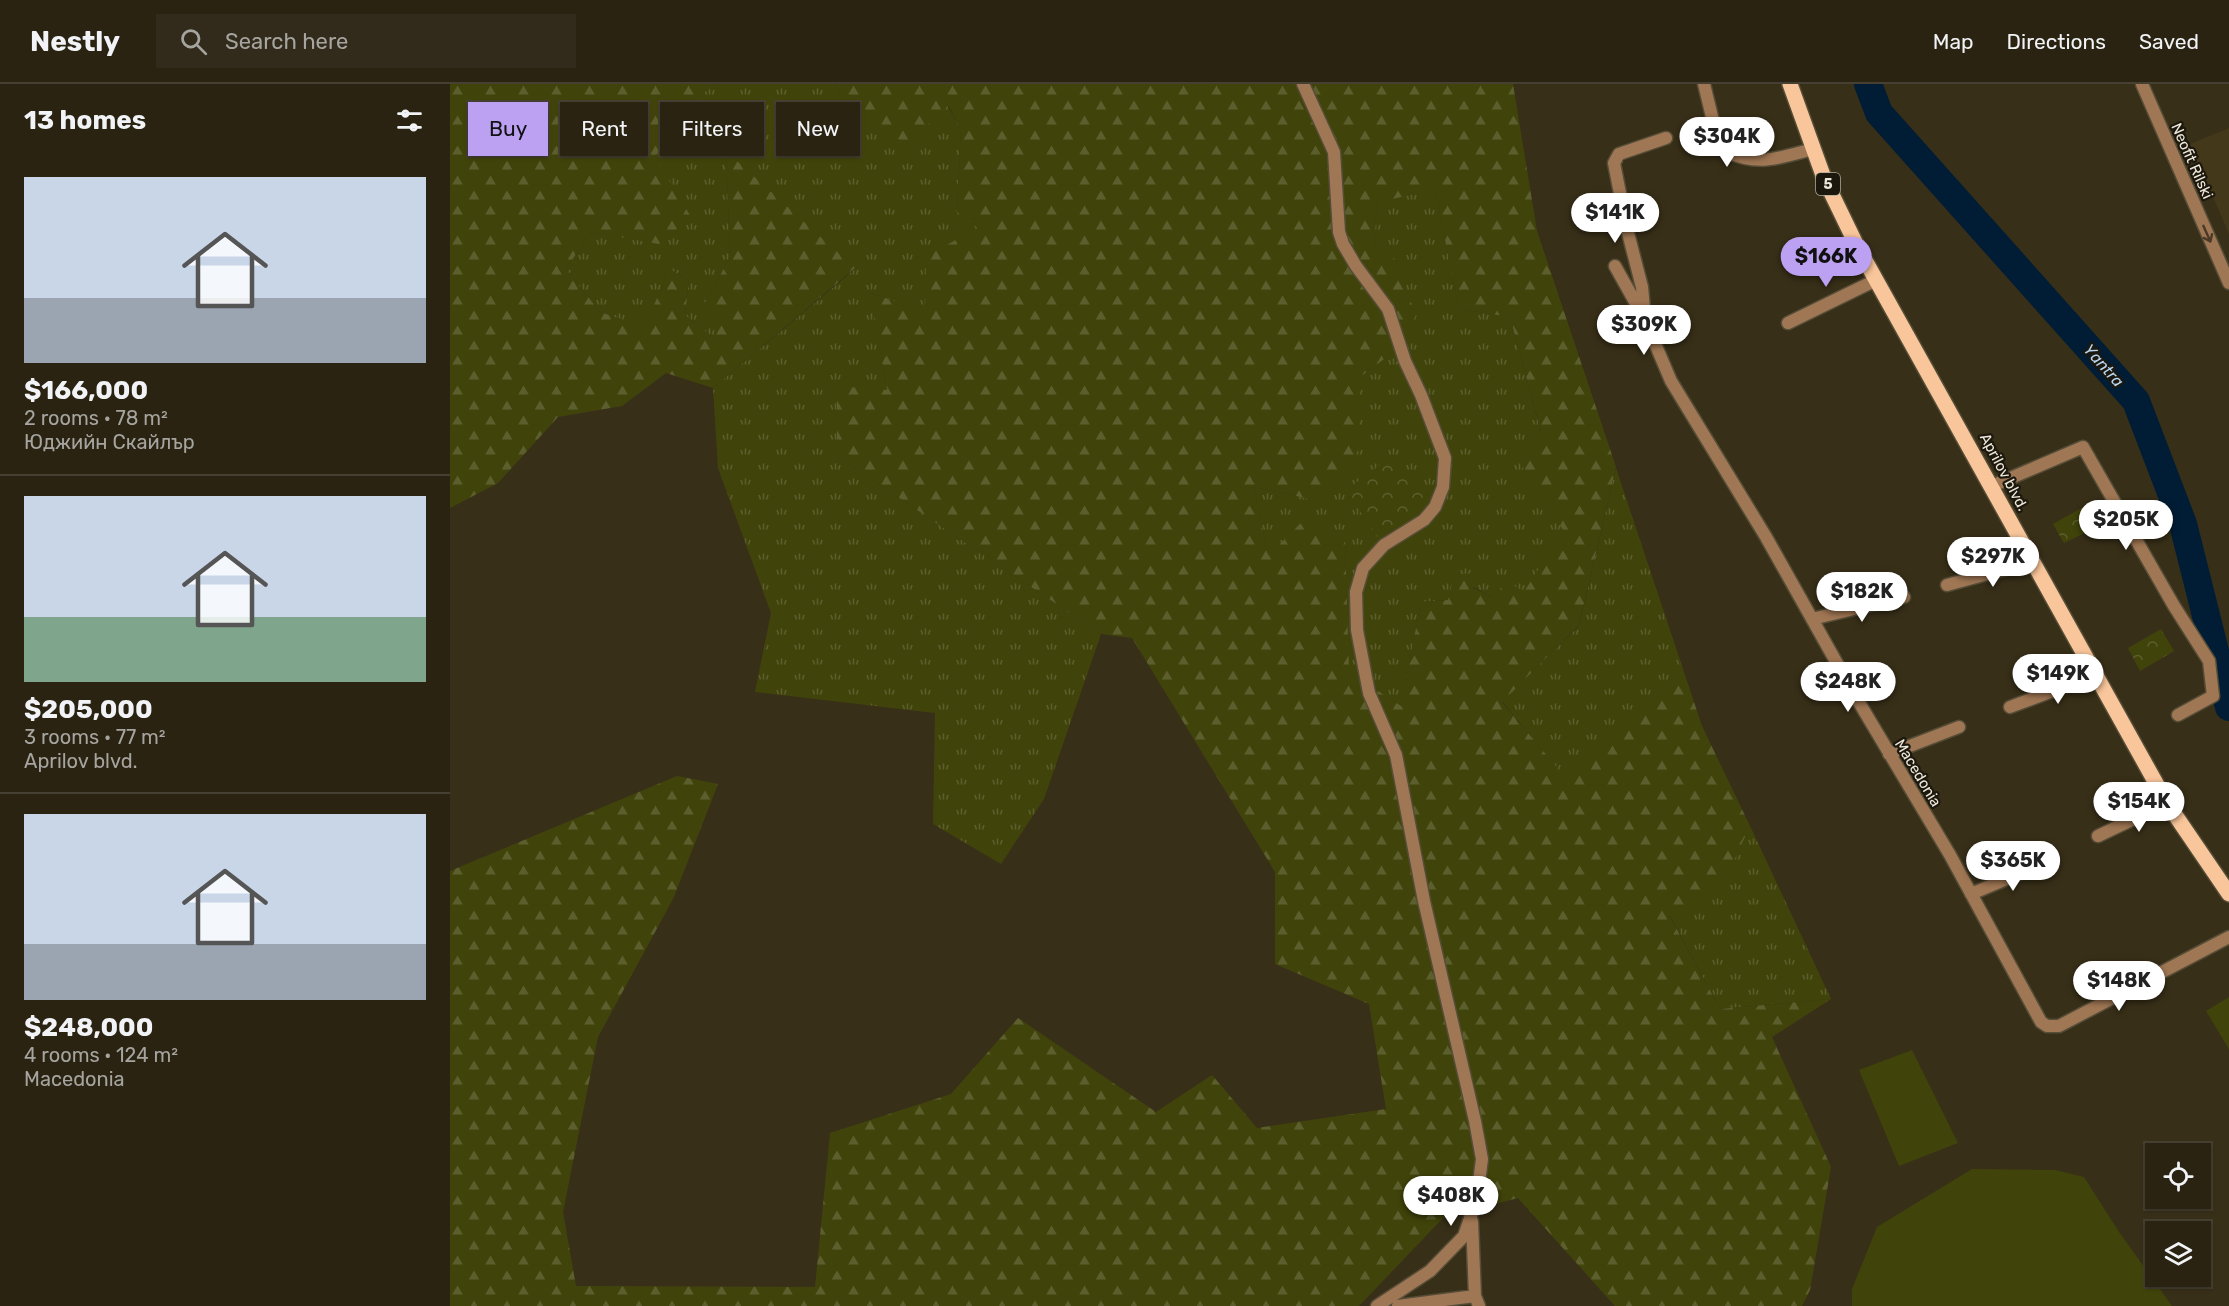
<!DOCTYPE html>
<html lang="en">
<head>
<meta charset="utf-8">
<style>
	body { margin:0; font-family:Rubik,sans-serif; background:#322b1b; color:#f1f3f6; height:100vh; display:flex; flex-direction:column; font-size:22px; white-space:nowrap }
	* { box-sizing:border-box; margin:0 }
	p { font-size:20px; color:#a5a49f }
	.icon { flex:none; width:33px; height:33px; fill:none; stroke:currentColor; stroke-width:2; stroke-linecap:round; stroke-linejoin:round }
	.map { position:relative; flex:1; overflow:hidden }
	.sheet { display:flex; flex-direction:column; background:#2a2312; width:450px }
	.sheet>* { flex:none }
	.banner { position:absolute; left:18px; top:18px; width:570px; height:54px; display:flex; gap:12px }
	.tools { position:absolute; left:1695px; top:1059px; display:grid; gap:12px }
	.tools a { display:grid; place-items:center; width:66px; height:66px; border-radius:0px; background:#2a2312; box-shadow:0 2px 4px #0004,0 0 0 2px #464032; font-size:30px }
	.price { position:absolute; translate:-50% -51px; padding:0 14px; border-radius:21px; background:#fff; color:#222; font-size:20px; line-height:39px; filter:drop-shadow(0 2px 3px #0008) }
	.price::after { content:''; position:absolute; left:50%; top:36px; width:18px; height:14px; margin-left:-9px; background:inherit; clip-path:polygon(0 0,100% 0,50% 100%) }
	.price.active { background:#bca0f2; color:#111 }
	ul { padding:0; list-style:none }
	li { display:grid; align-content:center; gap:12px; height:318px; padding:0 24px }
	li+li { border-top:2px solid #464032 }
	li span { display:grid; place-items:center; height:186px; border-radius:0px; color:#555 }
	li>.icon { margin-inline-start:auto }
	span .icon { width:108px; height:108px; fill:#fffc; stroke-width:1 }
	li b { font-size:26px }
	h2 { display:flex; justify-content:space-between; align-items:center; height:72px; padding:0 24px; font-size:26px }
	.pill { padding:0 21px; border-radius:0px; background:#2a2312; box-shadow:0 2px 4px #0004,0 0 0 2px #464032; font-size:21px; line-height:54px }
	.pill.active { background:#bca0f2; color:#111 }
	header { display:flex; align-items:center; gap:36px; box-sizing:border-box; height:84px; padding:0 30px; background:#2a2312; border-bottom:2px solid #464032 }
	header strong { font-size:28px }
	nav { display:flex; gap:33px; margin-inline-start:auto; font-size:21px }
	.search { width:420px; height:54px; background:#322b1b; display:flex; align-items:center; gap:15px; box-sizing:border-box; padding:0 21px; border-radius:0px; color:#a5a49f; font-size:22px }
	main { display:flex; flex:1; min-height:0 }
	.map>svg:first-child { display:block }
	.built { fill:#433819 }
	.grass { fill:url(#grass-tufts) }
	.forest { fill:url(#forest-firs); fill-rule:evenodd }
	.park { fill:url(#park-crowns) }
	.garden { fill:#40440a }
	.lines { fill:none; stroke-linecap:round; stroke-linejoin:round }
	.river { stroke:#001d35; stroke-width:28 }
	.street-casing { stroke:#554d37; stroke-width:15 }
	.primary-casing { stroke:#554d37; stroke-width:18 }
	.street { stroke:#a07754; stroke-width:12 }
	.primary { stroke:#f9c69b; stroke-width:15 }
	.oneway { stroke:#4a3926 }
	.labels { text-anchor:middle; stroke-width:4.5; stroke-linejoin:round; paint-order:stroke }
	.shield { fill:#1c180e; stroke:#b0aa9e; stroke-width:1.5 }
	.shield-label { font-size:14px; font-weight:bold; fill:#efe9db }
	.street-label { font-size:15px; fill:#efe9db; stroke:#1c180e }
	.water-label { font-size:16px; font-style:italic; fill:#b7d6f2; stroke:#1c180e }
</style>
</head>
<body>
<header>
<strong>Nestly</strong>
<div class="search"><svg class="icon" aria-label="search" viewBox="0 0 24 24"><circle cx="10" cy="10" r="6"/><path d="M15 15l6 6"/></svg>Search here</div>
<nav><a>Map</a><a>Directions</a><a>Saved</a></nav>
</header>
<main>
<section class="sheet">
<h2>13 homes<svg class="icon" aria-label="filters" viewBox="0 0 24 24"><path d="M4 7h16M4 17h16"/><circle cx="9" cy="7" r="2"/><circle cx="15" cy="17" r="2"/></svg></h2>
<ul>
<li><span style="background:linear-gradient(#c9d6e8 65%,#9aa5b1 0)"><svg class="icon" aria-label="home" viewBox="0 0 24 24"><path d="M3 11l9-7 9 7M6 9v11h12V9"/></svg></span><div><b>$166,000</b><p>2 rooms · 78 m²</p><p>Юджийн Скайлър</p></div></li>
<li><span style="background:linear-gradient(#c9d6e8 65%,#7fa58c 0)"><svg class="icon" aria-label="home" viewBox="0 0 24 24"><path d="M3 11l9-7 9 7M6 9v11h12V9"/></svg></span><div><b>$205,000</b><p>3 rooms · 77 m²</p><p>Aprilov blvd.</p></div></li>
<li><span style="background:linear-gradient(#c9d6e8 70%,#9aa5b1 0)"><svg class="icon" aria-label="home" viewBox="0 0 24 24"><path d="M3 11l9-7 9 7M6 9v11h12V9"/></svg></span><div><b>$248,000</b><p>4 rooms · 124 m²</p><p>Macedonia</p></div></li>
</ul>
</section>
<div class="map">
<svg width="1779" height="1222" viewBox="0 0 1779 1222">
	<defs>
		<pattern id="grass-tufts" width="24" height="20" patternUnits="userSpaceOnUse" patternTransform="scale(1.5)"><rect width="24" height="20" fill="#40440a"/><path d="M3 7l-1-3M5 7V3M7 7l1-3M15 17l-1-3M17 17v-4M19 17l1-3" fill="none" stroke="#5c5f2d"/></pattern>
		<pattern id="forest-firs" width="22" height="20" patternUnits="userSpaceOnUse" patternTransform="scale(1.5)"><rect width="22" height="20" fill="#40440a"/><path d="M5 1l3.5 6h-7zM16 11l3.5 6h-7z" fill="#5c5f2d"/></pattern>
		<pattern id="park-crowns" width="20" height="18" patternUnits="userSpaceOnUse" patternTransform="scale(1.5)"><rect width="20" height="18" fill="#40440a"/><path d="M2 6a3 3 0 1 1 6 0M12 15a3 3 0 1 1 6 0" fill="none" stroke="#5c5f2d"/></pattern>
	</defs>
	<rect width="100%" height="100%" fill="#382f18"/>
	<path class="built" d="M 1779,44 L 1779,150 L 1740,60 Z"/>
	<path class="grass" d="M 268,0 L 385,0 L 404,41 L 497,21 L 511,45 L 507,127 L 528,144 L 476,228 L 421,209 L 437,307 L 387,372 L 651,550 L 594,715 L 551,780 L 483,740 L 485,629 L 305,608 L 321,529 L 268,384 L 263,304 L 405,185 L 276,68 L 280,173 L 255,219 L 269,258 L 235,231 L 239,196 L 219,185 L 195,244 L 150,228 L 116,185 L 141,148 L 209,159 L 205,73 L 251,10 Z
		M 985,106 L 1009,225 L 1060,233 L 1092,352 L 1070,379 L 1114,446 L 1074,509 L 1044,514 L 1023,503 L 1023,489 L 998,516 L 971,518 L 951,623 L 898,588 L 895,456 L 818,473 L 804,403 L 860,415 L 910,363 L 910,293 L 949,264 L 924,162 L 927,117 Z
		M 1166,384 L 1233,585 L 1115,694 L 1052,617 L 1129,542 Z
		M 1300,742 L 1381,915 L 1270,925 L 1219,830 L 1273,799 Z"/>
	<path class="forest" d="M 0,0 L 268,0 L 251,10 L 205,73 L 241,133 L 209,160 L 141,148 L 116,185 L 150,228 L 195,243 L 219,185 L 239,196 L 235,231 L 268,257 L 255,219 L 280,173 L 276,67 L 405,184 L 263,304 L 216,289 L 172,322 L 108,333 L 48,399 L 0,424 Z
		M 385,0 L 1063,0 L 1087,147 L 1166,383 L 1129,541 L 1052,618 L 1115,693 L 1233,585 L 1252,642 L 1300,742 L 1273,800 L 1219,831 L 1270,925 L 1381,915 L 1322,953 L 1381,1083 L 1360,1206 L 1352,1222 L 1165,1222 L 1068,1114 L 993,1134 L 909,1222 L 0,1222 L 0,787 L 227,692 L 268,700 L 223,815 L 148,953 L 113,1128 L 126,1202 L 365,1203 L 380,1049 L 501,1010 L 568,934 L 706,1028 L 762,991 L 807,1044 L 936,1025 L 919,920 L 825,880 L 825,788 L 682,554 L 651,550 L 387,372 L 387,302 L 437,306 L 420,209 L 475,227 L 476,172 L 528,144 L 507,128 L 511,45 L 498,21 L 460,59 L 404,41 ZM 985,106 L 1009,225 L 1060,233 L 1092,351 L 1070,379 L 1113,446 L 1074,508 L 1056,496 L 1044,514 L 1023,504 L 1023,489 L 1004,491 L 998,516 L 971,518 L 951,622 L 899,588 L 895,456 L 855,435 L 818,472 L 804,403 L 860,415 L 894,391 L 910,363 L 910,293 L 949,264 L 966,231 L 944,174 L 924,162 L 927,118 Z"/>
	<path class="park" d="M 945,370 L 981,418 L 928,454 L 896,406 Z
		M 1637,421 L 1649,442 L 1614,459 L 1603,440 Z
		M 1711,545 L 1724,567 L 1690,587 L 1678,564 Z"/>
	<path class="garden" d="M 1779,913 L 1779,965 L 1756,927 Z
		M 1462,966 L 1508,1059 L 1449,1082 L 1409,986 Z
		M 1522,1085 L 1605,1086 L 1634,1093 L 1669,1148 L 1722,1222 L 1402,1222 L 1402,1205 L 1427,1143 Z"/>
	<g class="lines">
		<path class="river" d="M 1418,0 L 1429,29 L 1686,317 L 1733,440 L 1779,623"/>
		<defs>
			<path id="street" d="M 853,0 L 884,68 L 889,148 L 893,160 L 906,182 L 938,225 L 955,277 L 971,311 L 995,374 L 993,403 L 985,423 L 974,436 L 934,461 L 913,484 L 906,508 L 907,546 L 919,609 L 946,671 L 974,817 L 1025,1037 L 1032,1075 L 1027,1114 L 1014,1152 L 980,1187 L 927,1222
				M 1254,0 L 1265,45 L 1275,67 C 1309,83 1328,74 1363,65
				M 1692,0 L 1779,199
				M 1216,54 L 1169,70 L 1164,79 L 1177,145 L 1192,203 L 1195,236 L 1221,297 L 1316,453 L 1407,615 L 1500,771 L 1591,938 L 1597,942 L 1609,942 L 1779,853
				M 1165,182 L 1193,232
				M 1338,239 L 1426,196
				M 1542,402 L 1633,363 L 1724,522 L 1759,577 L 1763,612 L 1728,631
				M 1497,501 L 1581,478
				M 1362,535 L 1454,513
				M 1560,623 L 1645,591
				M 1439,670 L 1509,643
				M 1648,752 L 1717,719
				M 1521,810 L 1594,779
				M 1022,1137 L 1025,1212 L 1029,1222
				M 948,1222 L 1025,1212"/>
			<path id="primary" d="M 1340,0 L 1374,94 L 1406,160 L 1717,719 L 1779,810"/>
		</defs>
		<use href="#street" class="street-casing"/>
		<use href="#primary" class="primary-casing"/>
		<use href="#street" class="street"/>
		<use href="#primary" class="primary"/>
	</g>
	<defs><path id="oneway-shaft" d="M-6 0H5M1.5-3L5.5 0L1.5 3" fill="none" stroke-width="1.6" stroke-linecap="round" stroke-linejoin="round" transform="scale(1.5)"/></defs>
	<use class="oneway" href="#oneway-shaft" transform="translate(1757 150) rotate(66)"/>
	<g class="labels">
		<rect class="shield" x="1366" y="89" width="24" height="22" rx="4.5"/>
		<g class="shield-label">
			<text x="1378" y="105">5</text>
		</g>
		<g class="street-label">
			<text transform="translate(1742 77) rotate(66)" y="5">Neofit Rilski</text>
			<text transform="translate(1554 388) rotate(62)" y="5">Aprilov blvd.</text>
			<text transform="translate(1468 689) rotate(59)" y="5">Macedonia</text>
		</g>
		<g class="water-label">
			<text transform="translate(1654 281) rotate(48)" y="6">Yantra</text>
		</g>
	</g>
</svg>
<div class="tools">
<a><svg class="icon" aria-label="locate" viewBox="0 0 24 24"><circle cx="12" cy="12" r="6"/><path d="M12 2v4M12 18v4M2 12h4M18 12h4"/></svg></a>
<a><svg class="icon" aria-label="layers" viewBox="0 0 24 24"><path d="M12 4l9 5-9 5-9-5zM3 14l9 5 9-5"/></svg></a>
</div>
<b class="price" style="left:1277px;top:84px">$304K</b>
<b class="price" style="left:1165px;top:160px">$141K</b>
<b class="price active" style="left:1376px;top:204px">$166K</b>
<b class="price" style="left:1194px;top:272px">$309K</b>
<b class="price" style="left:1676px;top:467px">$205K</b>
<b class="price" style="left:1543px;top:504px">$297K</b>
<b class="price" style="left:1412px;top:539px">$182K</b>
<b class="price" style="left:1608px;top:621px">$149K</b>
<b class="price" style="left:1398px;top:629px">$248K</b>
<b class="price" style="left:1689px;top:749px">$154K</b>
<b class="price" style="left:1563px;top:808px">$365K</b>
<b class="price" style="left:1669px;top:928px">$148K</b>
<b class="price" style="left:1001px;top:1143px">$408K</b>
<div class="banner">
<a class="pill active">Buy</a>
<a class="pill">Rent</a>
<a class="pill">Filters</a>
<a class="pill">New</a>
</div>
</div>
</main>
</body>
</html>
